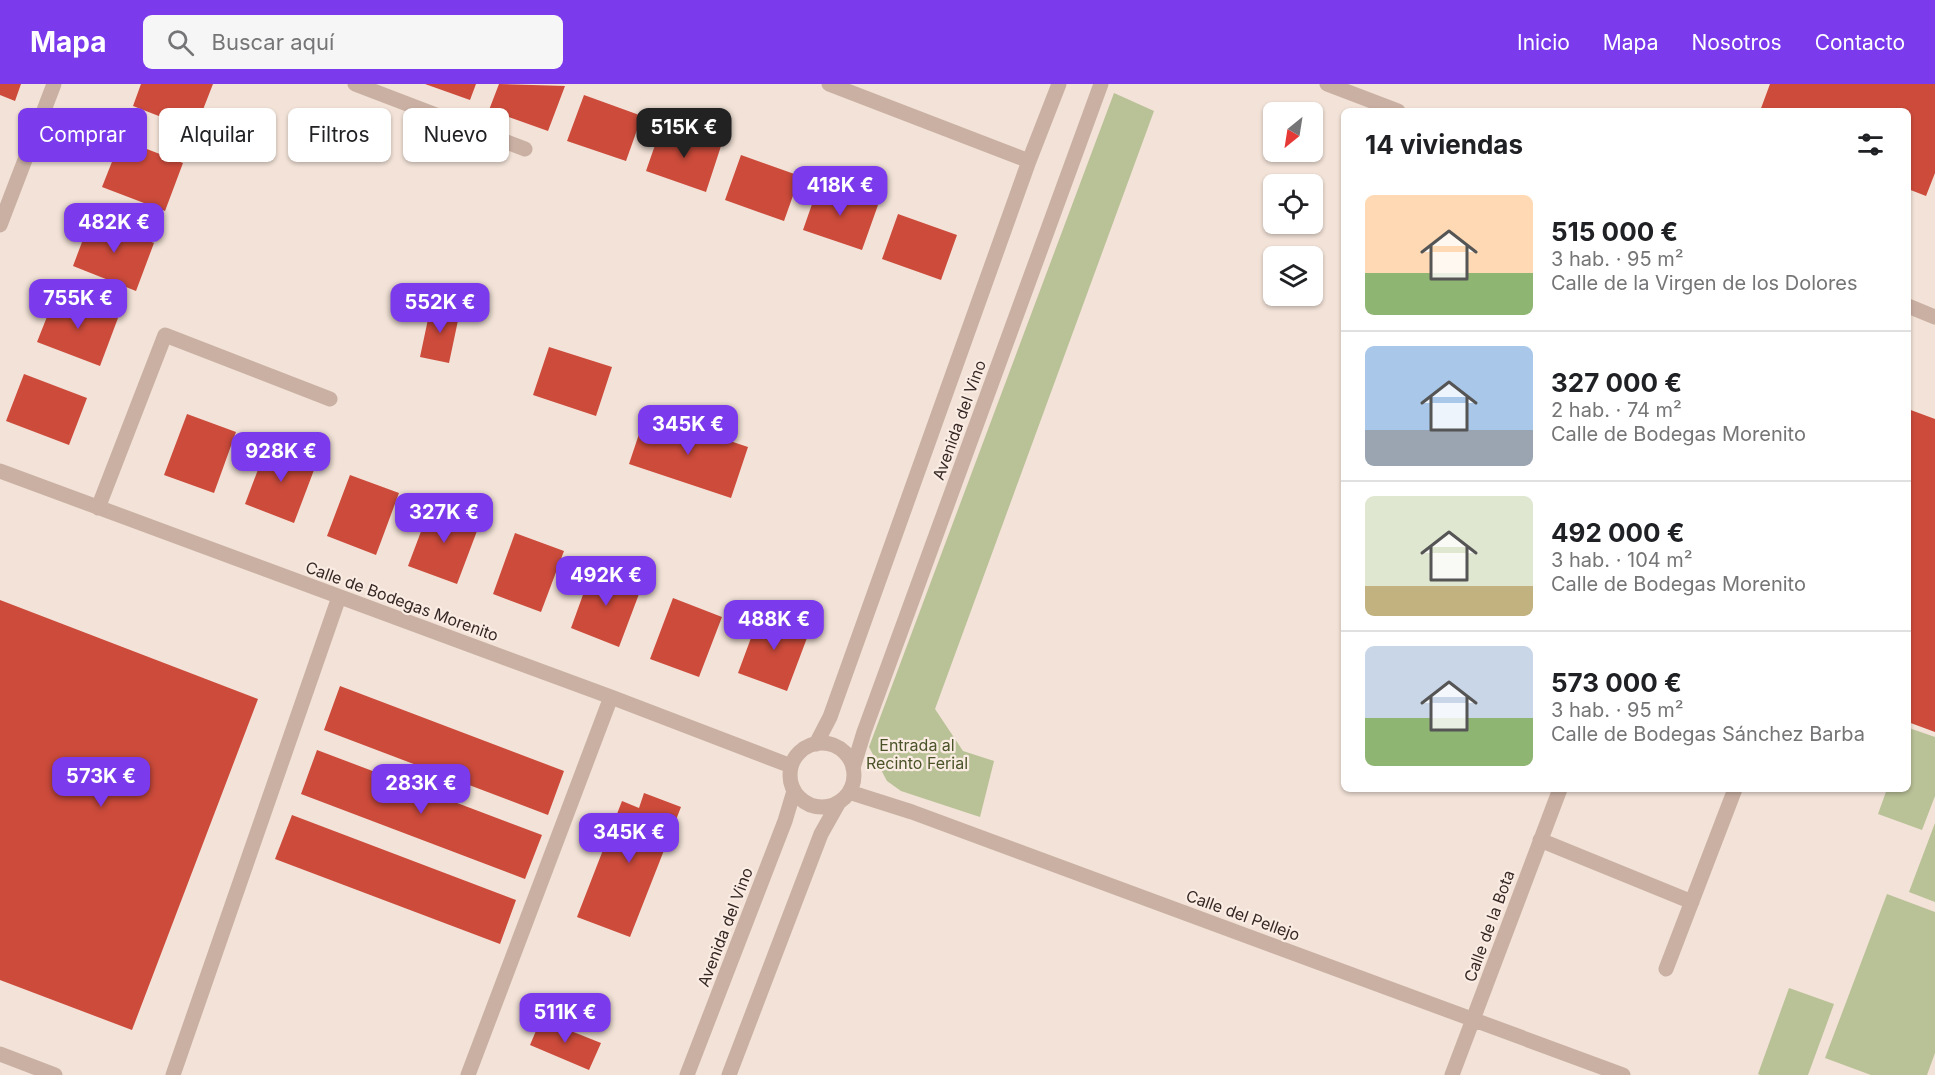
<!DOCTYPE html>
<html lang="es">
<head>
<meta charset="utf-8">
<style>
	body { margin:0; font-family:Inter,sans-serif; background:#f6f6f6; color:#202124; height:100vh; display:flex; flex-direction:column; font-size:22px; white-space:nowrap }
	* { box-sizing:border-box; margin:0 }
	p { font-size:20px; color:#757577 }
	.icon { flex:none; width:33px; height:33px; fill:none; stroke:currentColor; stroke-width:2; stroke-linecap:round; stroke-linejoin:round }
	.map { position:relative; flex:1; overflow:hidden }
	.details { position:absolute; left:1341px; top:24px; width:570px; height:684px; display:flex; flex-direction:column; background:#fff; border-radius:9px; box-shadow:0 2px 4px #0004 }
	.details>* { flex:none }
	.top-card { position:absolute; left:18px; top:24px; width:570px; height:54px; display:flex; gap:12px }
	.needle { width:39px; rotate:210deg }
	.fabs { position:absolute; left:1263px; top:18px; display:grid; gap:12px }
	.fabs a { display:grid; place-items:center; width:60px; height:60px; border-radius:9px; background:#fff; box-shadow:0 2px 4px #0004; font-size:30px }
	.price { position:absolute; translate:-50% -51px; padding:0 14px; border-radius:12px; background:#7c3aed; color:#fff; font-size:20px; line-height:39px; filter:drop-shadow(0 2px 3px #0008) }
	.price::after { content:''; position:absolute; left:50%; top:36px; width:18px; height:14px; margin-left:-9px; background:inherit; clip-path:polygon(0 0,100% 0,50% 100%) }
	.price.current { background:#222; color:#fff }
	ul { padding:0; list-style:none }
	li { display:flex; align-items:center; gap:18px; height:150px; padding:0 24px }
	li+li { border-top:2px solid #e0e0e0 }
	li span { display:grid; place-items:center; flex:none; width:168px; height:120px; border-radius:9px; color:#555 }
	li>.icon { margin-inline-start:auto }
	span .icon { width:72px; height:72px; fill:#fffc; stroke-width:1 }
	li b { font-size:26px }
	h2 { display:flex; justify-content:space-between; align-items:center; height:72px; padding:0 24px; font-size:26px }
	.chip { padding:0 21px; border-radius:9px; background:#fff; box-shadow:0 2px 4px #0004; font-size:21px; line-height:54px }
	.chip.current { background:#7c3aed; color:#fff }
	header { display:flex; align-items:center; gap:36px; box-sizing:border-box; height:84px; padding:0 30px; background:#7c3aed; color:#fff }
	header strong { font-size:28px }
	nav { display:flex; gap:33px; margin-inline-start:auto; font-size:21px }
	.search { width:420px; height:54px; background:#f6f6f6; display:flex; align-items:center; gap:15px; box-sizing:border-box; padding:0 21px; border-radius:9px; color:#757577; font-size:22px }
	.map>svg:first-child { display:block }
	.green { fill:#b9c197 }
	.building { fill:#cc4b3b }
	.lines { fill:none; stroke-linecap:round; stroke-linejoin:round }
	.minor { stroke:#cab0a3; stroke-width:15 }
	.labels { text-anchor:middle; stroke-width:4.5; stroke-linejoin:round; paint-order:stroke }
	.street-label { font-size:16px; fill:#352825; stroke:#faece3 }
	.park-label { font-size:16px; fill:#4a5428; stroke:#faece3 }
</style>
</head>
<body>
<header>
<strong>Mapa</strong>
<div class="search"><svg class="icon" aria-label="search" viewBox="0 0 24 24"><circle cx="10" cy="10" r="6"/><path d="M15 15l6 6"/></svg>Buscar aquí</div>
<nav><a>Inicio</a><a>Mapa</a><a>Nosotros</a><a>Contacto</a></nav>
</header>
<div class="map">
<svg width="1935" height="991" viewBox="0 0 1935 991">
	<rect width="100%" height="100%" fill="#f2e2d7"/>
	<path class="green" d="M 1114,9 L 1154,27 L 935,625 L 963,667 L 994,677 L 980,733 L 901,707 L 887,697 L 869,663 Z
		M 1909,644 L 1935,653 L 1935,712 L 1922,746 L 1878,730 L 1887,705 L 1908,705 Z
		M 1935,739 L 1935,818 L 1909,808 Z
		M 1887,810 L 1935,828 L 1935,969 L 1927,991 L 1871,991 L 1825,974 Z
		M 1789,904 L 1834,920 L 1808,991 L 1760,991 L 1758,990 Z"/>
	<path class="building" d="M 0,0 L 21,0 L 15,17 L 0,11 Z
		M 141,0 L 213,0 L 195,46 L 133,22 Z
		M 425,0 L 476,0 L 470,16 Z
		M 499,0 L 565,2 L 548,47 L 489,26 Z
		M 1770,0 L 1935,0 L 1935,89 L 1926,112 L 1908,105 L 1908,27 L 1760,27 Z
		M 584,11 L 642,32 L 626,77 L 567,57 Z
		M 662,41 L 721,62 L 706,108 L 646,87 Z
		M 121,55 L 183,79 L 165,127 L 102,103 Z
		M 741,71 L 800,92 L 784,137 L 725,116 Z
		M 819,100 L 878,121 L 862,166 L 803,146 Z
		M 898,130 L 957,151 L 941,196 L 882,175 Z
		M 91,134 L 154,159 L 136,207 L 73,182 Z
		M 56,210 L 118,234 L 100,282 L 37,258 Z
		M 431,221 L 460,227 L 449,279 L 420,273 Z
		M 549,263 L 612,283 L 596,332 L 533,311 Z
		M 24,290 L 87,314 L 69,361 L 6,337 Z
		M 1908,325 L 1935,335 L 1935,648 L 1908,638 Z
		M 646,329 L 748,363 L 731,414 L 629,380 Z
		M 187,330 L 236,348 L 214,409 L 164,391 Z
		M 268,359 L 317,378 L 294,439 L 245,420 Z
		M 350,391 L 399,409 L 376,471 L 327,452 Z
		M 431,421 L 480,439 L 457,500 L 408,482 Z
		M 515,449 L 564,467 L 541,528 L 493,510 Z
		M 593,483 L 642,502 L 619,563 L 571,544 Z
		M 673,514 L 722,533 L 699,593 L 650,575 Z
		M 0,516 L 258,615 L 132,946 L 0,896 Z
		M 761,527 L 810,546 L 787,607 L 738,589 Z
		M 340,602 L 564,687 L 548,731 L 324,646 Z
		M 317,666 L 542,751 L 525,795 L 301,710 Z
		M 644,709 L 681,723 L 630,853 L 577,833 L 622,717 L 639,724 Z
		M 292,731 L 516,816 L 500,860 L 275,775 Z
		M 541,935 L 601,959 L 589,986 L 530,961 Z"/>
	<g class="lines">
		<path class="minor" d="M 355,0 L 525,65
			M 829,0 L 1029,77
			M 1327,0 L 1398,27
			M 0,141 L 54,0
			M 1908,222 L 1935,233
			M 0,387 L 611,613 L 791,682
			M 98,424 L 165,251 L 330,315
			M790 691a32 32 0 1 1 64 0a32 32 0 1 1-64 0Z
			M 816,660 L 830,633 L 1029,77 L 1059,0
			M 853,684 L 864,648 L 1101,0
			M 849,708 L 912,728 L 1623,991
			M 1540,756 L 1692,818
			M 1666,885 L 1735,705
			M 0,970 L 55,991
			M 173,991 L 339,513
			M 468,991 L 611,613
			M 687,991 L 785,737 L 794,707
			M 729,991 L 821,750 L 839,718
			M 1452,991 L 1560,705"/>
	</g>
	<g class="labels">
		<g class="street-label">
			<text transform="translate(959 336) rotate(-70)" y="6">Avenida del Vino</text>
			<text transform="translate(402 517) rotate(20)" y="6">Calle de Bodegas Morenito</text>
			<text transform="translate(1243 831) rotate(20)" y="6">Calle del Pellejo</text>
			<text transform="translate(1489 842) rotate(-70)" y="6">Calle de la Bota</text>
			<text transform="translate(725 843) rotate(-69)" y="6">Avenida del Vino</text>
		</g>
		<g class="park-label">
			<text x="917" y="667">Entrada al<tspan x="917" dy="18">Recinto Ferial</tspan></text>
		</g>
	</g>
</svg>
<div class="fabs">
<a><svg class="needle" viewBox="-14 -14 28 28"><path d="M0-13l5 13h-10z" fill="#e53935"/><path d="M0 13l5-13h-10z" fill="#757577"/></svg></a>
<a><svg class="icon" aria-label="locate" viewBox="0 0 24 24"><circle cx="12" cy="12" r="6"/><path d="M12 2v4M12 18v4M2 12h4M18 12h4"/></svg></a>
<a><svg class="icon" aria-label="layers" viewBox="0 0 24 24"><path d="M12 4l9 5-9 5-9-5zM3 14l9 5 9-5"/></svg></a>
</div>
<b class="price current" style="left:684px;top:75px">515K €</b>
<b class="price" style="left:840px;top:133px">418K €</b>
<b class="price" style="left:114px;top:170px">482K €</b>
<b class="price" style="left:78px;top:246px">755K €</b>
<b class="price" style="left:440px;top:250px">552K €</b>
<b class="price" style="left:688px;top:372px">345K €</b>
<b class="price" style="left:281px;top:399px">928K €</b>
<b class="price" style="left:444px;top:460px">327K €</b>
<b class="price" style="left:606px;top:523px">492K €</b>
<b class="price" style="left:774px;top:567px">488K €</b>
<b class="price" style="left:101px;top:724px">573K €</b>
<b class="price" style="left:421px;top:731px">283K €</b>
<b class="price" style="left:629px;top:780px">345K €</b>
<b class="price" style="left:565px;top:960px">511K €</b>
<div class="top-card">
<a class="chip current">Comprar</a>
<a class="chip">Alquilar</a>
<a class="chip">Filtros</a>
<a class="chip">Nuevo</a>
</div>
<section class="details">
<h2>14 viviendas<svg class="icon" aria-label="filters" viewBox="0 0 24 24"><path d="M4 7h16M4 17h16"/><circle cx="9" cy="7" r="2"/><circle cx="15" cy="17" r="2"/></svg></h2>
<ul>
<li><span style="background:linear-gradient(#ffd9b3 65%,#8fb573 0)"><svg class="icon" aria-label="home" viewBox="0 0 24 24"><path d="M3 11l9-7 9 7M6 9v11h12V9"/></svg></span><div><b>515 000 €</b><p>3 hab. · 95 m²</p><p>Calle de la Virgen de los Dolores</p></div></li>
<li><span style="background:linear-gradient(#a9c7e8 70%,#9aa5b1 0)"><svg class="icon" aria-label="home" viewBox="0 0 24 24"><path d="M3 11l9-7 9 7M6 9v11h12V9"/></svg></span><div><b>327 000 €</b><p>2 hab. · 74 m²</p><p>Calle de Bodegas Morenito</p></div></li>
<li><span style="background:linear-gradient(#dfe7d0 75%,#c2b280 0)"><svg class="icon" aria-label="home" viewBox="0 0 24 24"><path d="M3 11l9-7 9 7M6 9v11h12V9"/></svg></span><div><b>492 000 €</b><p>3 hab. · 104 m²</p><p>Calle de Bodegas Morenito</p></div></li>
<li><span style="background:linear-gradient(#c9d6e8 60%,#8fb573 0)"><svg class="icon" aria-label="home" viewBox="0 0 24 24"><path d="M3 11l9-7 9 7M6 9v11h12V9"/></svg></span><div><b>573 000 €</b><p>3 hab. · 95 m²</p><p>Calle de Bodegas Sánchez Barba</p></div></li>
</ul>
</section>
</div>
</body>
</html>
